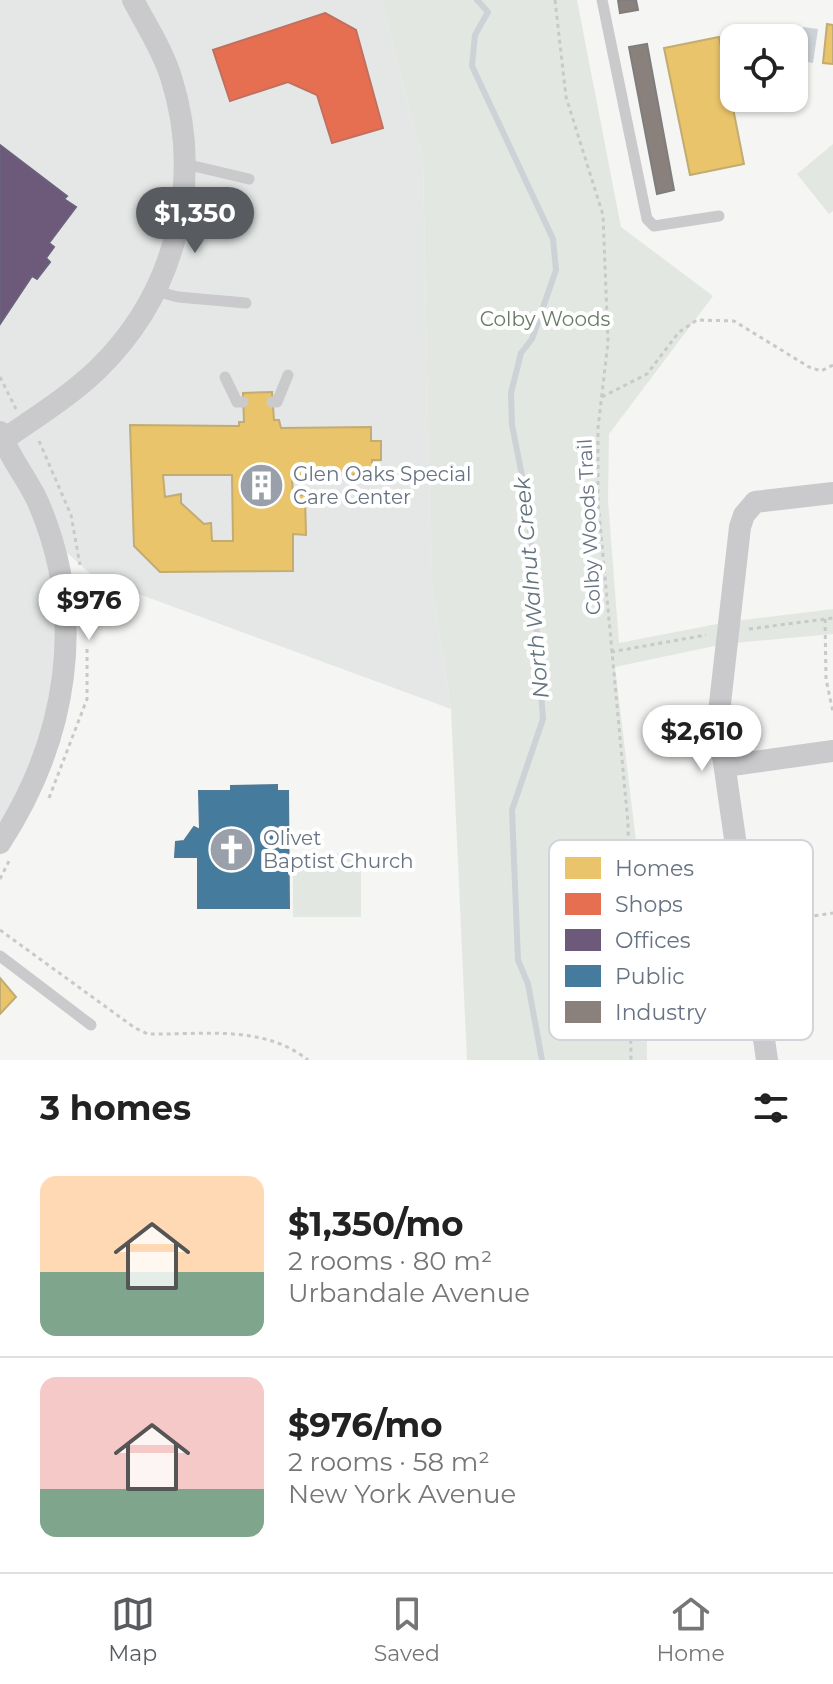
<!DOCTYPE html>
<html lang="en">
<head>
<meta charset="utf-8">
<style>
	body { margin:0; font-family:Montserrat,sans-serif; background:#f6f6f6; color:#222; height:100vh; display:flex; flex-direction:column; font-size:30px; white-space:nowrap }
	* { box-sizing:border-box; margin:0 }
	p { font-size:26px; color:#767676 }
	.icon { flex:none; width:44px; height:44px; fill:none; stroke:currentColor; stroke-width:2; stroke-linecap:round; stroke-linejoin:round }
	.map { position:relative; height:1060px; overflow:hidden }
	.drawer { display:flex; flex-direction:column; background:#fff; flex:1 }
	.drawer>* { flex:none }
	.fabs { position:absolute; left:720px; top:24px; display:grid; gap:16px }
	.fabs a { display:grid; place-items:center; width:88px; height:88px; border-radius:16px; background:#fff; box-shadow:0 2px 6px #0004; font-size:40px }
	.price { position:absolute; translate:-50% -68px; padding:0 18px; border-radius:28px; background:#fff; color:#222; font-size:26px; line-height:52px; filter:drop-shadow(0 2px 4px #0008) }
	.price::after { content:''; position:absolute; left:50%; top:48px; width:24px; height:18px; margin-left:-12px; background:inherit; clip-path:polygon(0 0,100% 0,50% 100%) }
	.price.current { background:#585b5f; color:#fff }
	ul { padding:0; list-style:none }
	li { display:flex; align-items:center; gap:24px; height:200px; padding:0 40px }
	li+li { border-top:2px solid #e0e0e0 }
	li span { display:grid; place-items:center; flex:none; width:224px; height:160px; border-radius:16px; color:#555 }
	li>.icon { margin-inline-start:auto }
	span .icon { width:96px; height:96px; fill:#fffc; stroke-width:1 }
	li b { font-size:34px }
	h2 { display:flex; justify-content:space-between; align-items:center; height:96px; padding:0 40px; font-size:34px }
	.menu { display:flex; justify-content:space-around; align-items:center; height:112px; border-top:2px solid #e0e0e0; background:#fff; font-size:22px; color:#767676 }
	.menu a { display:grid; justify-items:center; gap:4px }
	.menu .current { color:#585b5f }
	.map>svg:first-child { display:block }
	.built { fill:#e5e7e7 }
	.green { fill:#e3e7e2 }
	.water { fill:#ccd2d6 }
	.homes { fill:#e9c46a; stroke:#c2ac71; stroke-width:2; fill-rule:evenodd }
	.shops { fill:#e76f51; stroke:#c17060; stroke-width:2 }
	.offices { fill:#6d597a; stroke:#6b617c; stroke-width:2 }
	.public { fill:#457b9d; stroke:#4f7995; stroke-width:2 }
	.industry { fill:#8a817c; stroke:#807d7e; stroke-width:2 }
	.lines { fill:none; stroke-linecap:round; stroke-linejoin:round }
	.stream { stroke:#ccd2d6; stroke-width:6 }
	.path { stroke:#c8c9ca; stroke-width:3; stroke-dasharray:4 4; stroke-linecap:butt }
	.lane { stroke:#cacacc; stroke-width:11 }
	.street { stroke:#cacacc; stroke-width:22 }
	.labels { text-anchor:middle; stroke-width:8; stroke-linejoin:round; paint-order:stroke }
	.park-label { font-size:20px; fill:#687a66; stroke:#fff }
	.poi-label { font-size:20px; fill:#677382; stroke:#fff; text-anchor:start }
	.street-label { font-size:20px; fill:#677382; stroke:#fff }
	.water-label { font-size:22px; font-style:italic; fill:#63747f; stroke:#fff }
	.key { fill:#fff; stroke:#d1d5da; stroke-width:2 }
	.key-label { font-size:22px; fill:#677382 }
</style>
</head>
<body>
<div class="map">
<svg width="833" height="1060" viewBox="0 0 833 1060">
	<rect width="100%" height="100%" fill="#f5f5f4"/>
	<path class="built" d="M 0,0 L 381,0 L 423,160 L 431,581 L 451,709 L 95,578 L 53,540 L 62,694 L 0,843 Z"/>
	<path class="green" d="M 381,0 L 577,0 L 621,227 L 713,296 L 609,434 L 608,500 L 619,643 L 727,622 L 833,609 L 833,634 L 724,644 L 615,667 L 646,924 L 647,1060 L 467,1060 L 451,709 L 431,581 L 423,160 Z
		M 833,144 L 833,211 L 829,214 L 797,174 Z
		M 293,853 L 361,854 L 361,917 L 293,917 Z"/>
	<path class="water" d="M 803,27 L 818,29 L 813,63 L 798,60 Z"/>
	<path class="homes" d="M 827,24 L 833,25 L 833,64 L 823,63 Z
		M 719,37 L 744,164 L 690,175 L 664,48 Z
		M 272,392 L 274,420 L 279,420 L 281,428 L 371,427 L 371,441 L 381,441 L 381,460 L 372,460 L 372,474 L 292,477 L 293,495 L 305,495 L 306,535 L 293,534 L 293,571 L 160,572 L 134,546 L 130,425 L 239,426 L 239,422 L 244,422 L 243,393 ZM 163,475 L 232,475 L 233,541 L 212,541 L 211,523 L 204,524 L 181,503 L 181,494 L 165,497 Z
		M 0,978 L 16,997 L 0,1014 Z"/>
	<path class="shops" d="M 325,13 L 356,30 L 383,128 L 332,143 L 317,95 L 288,82 L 230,101 L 213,50 Z"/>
	<path class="offices" d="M 0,145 L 67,196 L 64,199 L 76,207 L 49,243 L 54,247 L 46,258 L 50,262 L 37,279 L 32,276 L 0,324 Z"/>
	<path class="public" d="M 277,785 L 277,791 L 288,791 L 289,908 L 198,908 L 198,857 L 175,857 L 176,842 L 184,841 L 194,827 L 200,830 L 199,791 L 231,791 L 231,786 Z"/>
	<path class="industry" d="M 618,0 L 636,0 L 638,10 L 620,13 Z
		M 647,44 L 674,190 L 657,194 L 629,47 Z"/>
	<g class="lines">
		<path class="stream" d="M 477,0 L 488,12 L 475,35 L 472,66 L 553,239 L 556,270 L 532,339 L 521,353 L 511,393 L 512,425 L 528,506 L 543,719 L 512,810 L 518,960 L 528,984 L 542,1060"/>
		<path class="path" d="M 555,0 L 566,97 L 603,215 L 608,342 L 598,428 L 598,502 L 628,823 L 631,1060
			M 0,377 L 16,409
			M 602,397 L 647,374 L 679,332 L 697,320 L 734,321 L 809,367 L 821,371 L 833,365
			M 39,441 L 71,515 L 80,565
			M 85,597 L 86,613
			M 825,619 L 826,679 L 833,712
			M 749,629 L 833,618
			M 611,652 L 706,635
			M 49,798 L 87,699 L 87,645
			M 0,879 L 9,861
			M 767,923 L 833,913
			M 0,930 L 135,1028 L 148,1034 C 202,1035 263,1024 308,1060
			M 628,939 L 728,928"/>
		<path class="lane" d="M 602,0 L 647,219 L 654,226 L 719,216
			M 185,164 L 249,179
			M 155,291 L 178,297 L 246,303
			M 225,377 L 237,402 L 243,402
			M 272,402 L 277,402 L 288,375
			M 0,956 L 91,1025"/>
		<path class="street" d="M 0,432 C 9,457 27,478 38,502 C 88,617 67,740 0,843
			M 0,442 C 33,419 69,397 98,369 C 176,293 204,181 171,77 C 162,49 146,25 133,0
			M 725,766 L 833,751
			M 767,1060 L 718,721 L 740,527 L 744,515 L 755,502 L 833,493"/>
	</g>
	<defs>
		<symbol id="building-disc" viewBox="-11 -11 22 22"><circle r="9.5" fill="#99a0aa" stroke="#fff"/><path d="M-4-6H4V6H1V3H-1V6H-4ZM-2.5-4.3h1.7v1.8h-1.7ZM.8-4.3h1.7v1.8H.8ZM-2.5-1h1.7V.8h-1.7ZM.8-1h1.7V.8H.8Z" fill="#fff"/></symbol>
		<symbol id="church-disc" viewBox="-11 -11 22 22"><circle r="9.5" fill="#99a0aa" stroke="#fff"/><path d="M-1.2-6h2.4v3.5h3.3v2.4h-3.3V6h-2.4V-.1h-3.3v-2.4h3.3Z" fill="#fff"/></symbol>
	</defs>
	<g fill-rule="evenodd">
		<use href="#building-disc" x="236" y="460" width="51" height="51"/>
		<use href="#church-disc" x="206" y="824" width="51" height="51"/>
	</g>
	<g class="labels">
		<g class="park-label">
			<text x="545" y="326">Colby Woods</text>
		</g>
		<g class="poi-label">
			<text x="293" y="481">Glen Oaks Special<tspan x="293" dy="23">Care Center</tspan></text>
			<text x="263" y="845">Olivet<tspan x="263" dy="23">Baptist Church</tspan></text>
		</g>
		<g class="street-label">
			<text transform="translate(589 527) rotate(-93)" y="7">Colby Woods Trail</text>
		</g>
		<g class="water-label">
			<text transform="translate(531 588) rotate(-95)" y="8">North Walnut Creek</text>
		</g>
	</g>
	<rect x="549" y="840" width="264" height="200" rx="12" class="key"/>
	<rect x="565" y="857" width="36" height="22" fill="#e9c46a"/>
	<rect x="565" y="893" width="36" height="22" fill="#e76f51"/>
	<rect x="565" y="929" width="36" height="22" fill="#6d597a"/>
	<rect x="565" y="965" width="36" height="22" fill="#457b9d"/>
	<rect x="565" y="1001" width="36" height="22" fill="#8a817c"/>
	<g class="key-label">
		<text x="615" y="876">Homes</text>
		<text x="615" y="912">Shops</text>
		<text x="615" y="948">Offices</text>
		<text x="615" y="984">Public</text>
		<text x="615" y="1020">Industry</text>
	</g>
</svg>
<div class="fabs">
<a><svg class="icon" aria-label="locate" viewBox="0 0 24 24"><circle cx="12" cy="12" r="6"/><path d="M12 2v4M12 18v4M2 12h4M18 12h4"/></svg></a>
</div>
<b class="price current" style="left:195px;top:255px">$1,350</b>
<b class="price" style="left:89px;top:642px">$976</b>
<b class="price" style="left:702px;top:773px">$2,610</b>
</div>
<section class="drawer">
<h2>3 homes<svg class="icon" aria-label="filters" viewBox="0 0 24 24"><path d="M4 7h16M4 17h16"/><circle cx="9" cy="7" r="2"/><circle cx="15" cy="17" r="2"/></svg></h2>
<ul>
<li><span style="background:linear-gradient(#ffd9b3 60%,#7fa58c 0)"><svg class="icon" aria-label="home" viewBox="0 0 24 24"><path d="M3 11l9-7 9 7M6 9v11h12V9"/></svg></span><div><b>$1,350/mo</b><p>2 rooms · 80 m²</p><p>Urbandale Avenue</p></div></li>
<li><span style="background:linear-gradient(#f6c9c9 70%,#7fa58c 0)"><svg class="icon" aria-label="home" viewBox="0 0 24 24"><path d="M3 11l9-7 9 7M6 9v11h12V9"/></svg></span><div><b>$976/mo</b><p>2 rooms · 58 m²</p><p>New York Avenue</p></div></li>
</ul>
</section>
<nav class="menu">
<a class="current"><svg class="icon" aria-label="map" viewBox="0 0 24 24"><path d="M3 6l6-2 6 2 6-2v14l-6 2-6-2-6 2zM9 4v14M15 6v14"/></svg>Map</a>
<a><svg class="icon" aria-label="saved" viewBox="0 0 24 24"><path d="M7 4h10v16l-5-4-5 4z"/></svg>Saved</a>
<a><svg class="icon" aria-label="home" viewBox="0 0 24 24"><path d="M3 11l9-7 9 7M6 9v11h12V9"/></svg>Home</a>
</nav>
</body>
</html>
